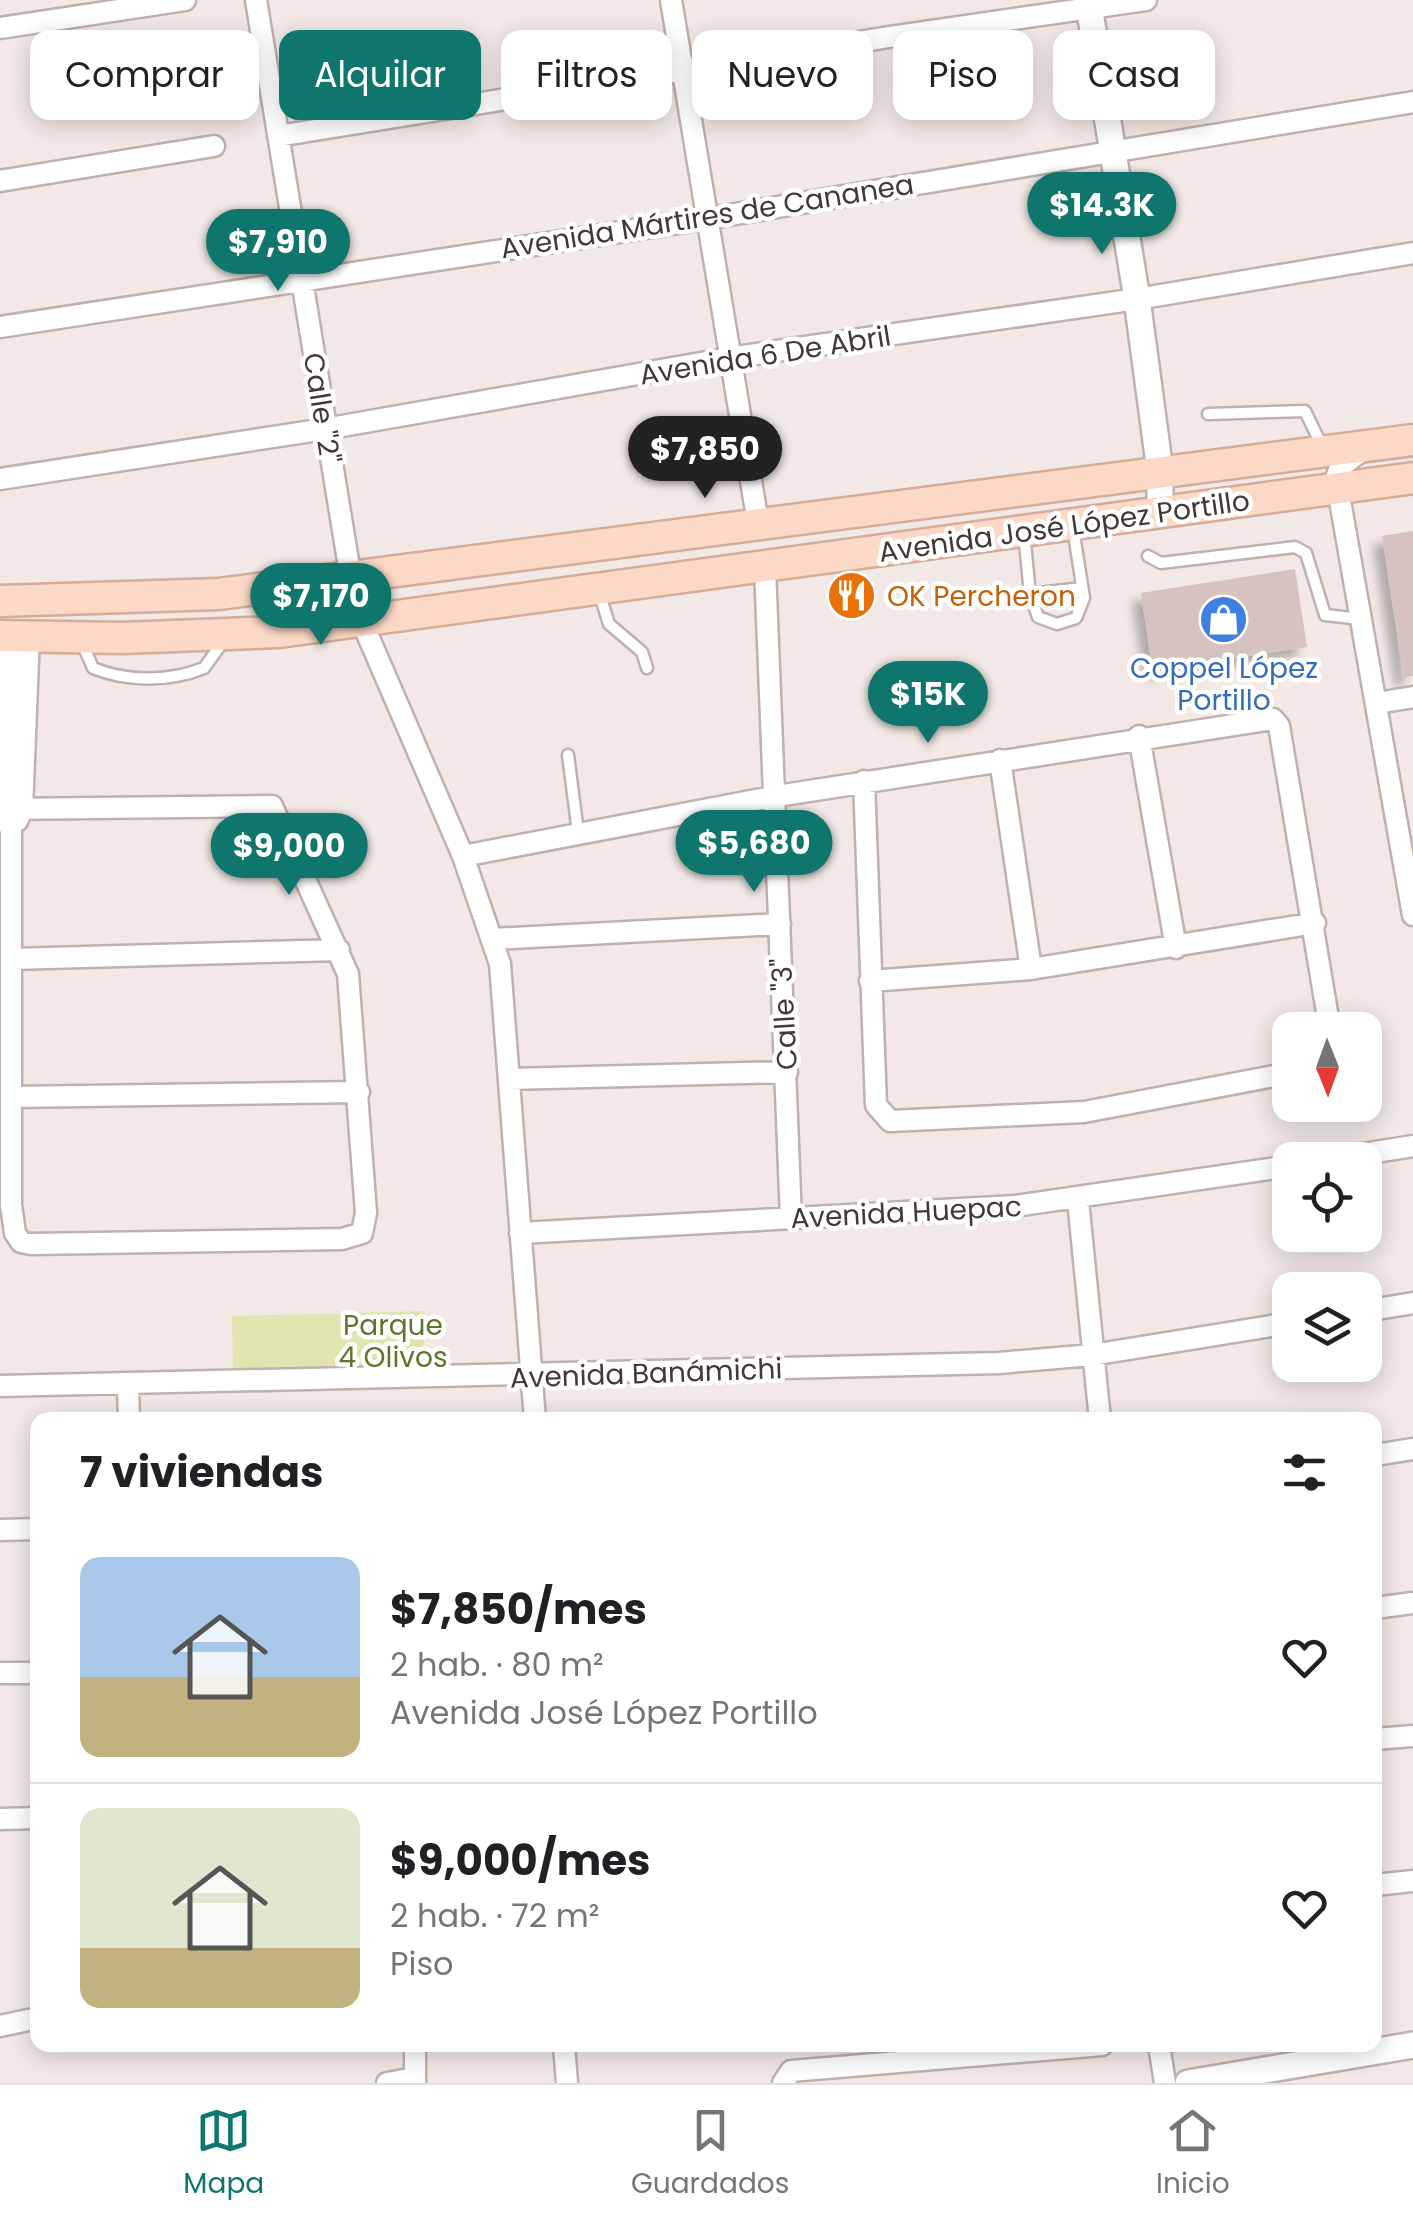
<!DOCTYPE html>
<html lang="es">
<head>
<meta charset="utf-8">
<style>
	body { margin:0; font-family:Poppins,sans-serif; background:#f6f6f6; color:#202124; height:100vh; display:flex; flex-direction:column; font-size:38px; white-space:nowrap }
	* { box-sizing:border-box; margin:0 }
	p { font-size:32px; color:#757577 }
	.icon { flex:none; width:55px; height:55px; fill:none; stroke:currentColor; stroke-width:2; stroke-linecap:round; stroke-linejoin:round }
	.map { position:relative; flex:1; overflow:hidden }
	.sheet { position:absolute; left:30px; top:1412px; width:1352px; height:640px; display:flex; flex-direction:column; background:#fff; border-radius:20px; box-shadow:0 5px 25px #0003 }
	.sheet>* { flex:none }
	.hud { position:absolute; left:30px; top:30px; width:1355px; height:90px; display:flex; gap:20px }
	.needle { width:65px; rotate:179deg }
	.fabs { position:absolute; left:1272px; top:1012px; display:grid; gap:20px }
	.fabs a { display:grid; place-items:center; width:110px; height:110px; border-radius:20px; background:#fff; box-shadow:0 5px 25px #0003; font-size:50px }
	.price { position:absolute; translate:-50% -85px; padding:0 22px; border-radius:35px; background:#0f766e; color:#fff; font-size:32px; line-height:65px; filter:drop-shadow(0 2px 5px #0008) }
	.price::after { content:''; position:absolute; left:50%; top:60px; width:30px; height:22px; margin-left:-15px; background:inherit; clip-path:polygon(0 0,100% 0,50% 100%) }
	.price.selected { background:#222; color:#fff }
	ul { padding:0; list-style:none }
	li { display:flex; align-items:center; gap:30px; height:250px; padding:0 50px }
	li+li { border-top:2px solid #e0e0e0 }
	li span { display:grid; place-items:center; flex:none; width:280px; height:200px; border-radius:20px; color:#555 }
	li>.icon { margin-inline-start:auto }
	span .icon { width:120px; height:120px; fill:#fffc; stroke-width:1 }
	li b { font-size:42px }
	h2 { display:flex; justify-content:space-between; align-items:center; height:120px; padding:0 50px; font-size:42px }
	.pill { padding:0 35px; border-radius:20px; background:#fff; box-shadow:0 5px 25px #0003; font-size:35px; line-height:90px }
	.pill.selected { background:#0f766e; color:#fff }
	.tab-bar { display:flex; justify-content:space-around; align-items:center; height:140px; border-top:2px solid #e0e0e0; background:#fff; font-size:28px; color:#757577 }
	.tab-bar a { display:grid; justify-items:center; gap:5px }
	.tab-bar .selected { color:#0f766e }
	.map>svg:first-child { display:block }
	.green { fill:#e2e4b0 }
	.building { fill:#d6c3bf; filter:url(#shadow) }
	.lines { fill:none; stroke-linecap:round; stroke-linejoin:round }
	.service-casing { stroke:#c0b1ac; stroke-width:15 }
	.minor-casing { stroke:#c0b1ac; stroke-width:25 }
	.tertiary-casing { stroke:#c0b1ac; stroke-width:30 }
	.secondary-casing { stroke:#d3ad9a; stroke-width:35 }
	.service { stroke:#fff; stroke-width:10 }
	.minor { stroke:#fff; stroke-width:20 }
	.tertiary { stroke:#fff; stroke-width:25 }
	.secondary { stroke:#fcd9c6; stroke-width:30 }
	.labels { text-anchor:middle; stroke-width:9; stroke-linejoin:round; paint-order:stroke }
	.street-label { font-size:28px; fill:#443835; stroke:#fff }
	.food-label { font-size:28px; fill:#c56008; stroke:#fff; text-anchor:start }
	.shop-label { font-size:28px; fill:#366cbe; stroke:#fff }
	.park-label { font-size:28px; fill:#63732c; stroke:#fff }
</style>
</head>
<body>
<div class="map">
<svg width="1413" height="2083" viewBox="0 0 1413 2083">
	<defs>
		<filter id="shadow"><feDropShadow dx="-9" dy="9" stdDeviation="5" flood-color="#0004"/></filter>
	</defs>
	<rect width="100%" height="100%" fill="#f2e9e6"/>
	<path class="green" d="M 423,1311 L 425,1370 L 233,1375 L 232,1316 Z"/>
	<path class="building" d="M 1413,531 L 1413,676 L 1404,678 L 1382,536 Z
		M 1295,569 L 1307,647 L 1153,671 L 1141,593 Z"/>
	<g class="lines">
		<defs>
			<path id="service" d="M 1208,414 L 1305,411 L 1322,446
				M 1024,533 L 1030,594 L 1038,617 L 1057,624 L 1076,618 L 1084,598 L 1073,528
				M 1148,556 L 1161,563 L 1295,547 L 1306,553 L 1325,615 L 1361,619
				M 599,592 L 609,624 L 642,652 L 647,668
				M 1030,594 L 1082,588
				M 82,643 L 93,668 C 127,682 169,682 204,668 L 225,639
				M 568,755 L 578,832"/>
			<path id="minor" d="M 256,0 L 351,579
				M 671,0 L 758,523
				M 0,28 L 185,0
				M 278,136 L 889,37 L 1146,0
				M 0,181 L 214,146
				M 0,327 L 705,219 L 1413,102
				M 1367,447 L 1340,467 L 1336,478 L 1413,915
				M 0,479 L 325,429 L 729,358 L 1137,299 L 1413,253
				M 765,568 L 791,1219
				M 362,622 L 463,856 L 500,964 L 535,1420
				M 1377,703 L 1413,697
				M 1139,736 L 1176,948
				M 1000,760 L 1031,969
				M 864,781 L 876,1105 L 890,1121 L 1084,1112 L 1290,1073
				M 3,809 L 272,806 L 348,974 L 366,1213 L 362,1233 L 342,1239 L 31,1244 L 21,1242 L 15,1233 L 11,1205 L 11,831 L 3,809 L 10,636
				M 17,821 L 22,810 L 29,636
				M 463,856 L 777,796 L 1273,719 L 1279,726 L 1330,1030
				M 492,939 L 780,924
				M 12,959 L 339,950
				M 870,981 L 1031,969 L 1315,923
				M 509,1079 L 787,1072
				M 13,1097 L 359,1092
				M 1325,1160 L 1413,1146
				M 1078,1200 L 1100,1420
				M 520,1233 L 1015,1206 L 1290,1166
				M 1365,1311 L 1413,1303
				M 128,1385 L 129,1420
				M 0,1386 L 999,1363 L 1092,1355 L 1290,1323
				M 1375,1455 L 1413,1449
				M 0,1530 L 38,1529
				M 1375,1608 L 1413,1603
				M 0,1673 L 38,1673
				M 1375,1739 L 1413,1736
				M 0,1819 L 38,1818
				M 1375,1885 L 1413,1881
				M 0,2026 L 38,2018
				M 415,2045 L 415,2083
				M 564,2045 L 567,2083
				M 1159,2045 L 1165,2083
				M 387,2083 L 415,2078
				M 783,2083 L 791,2071 L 1102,2045"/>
			<path id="tertiary" d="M 1088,0 L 1137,299 L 1160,471 L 1160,512
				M 1188,2083 L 1413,2045"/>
			<path id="secondary" d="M 0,601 L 219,594 L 1413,440
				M 0,636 L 122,638 L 279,632 L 1413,478"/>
		</defs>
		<use href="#service" class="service-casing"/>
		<use href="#minor" class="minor-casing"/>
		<use href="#tertiary" class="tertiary-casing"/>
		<use href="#secondary" class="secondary-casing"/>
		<use href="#service" class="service"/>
		<use href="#minor" class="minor"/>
		<use href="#tertiary" class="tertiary"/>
		<use href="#secondary" class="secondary"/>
	</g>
	<defs>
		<symbol id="restaurant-disc" viewBox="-11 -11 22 22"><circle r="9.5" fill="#e8710a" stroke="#fff"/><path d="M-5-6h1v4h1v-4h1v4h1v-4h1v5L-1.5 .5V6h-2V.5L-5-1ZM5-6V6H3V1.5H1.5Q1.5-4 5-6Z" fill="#fff"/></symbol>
		<symbol id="shop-disc" viewBox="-11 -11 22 22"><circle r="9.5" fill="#3f7fe0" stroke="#fff"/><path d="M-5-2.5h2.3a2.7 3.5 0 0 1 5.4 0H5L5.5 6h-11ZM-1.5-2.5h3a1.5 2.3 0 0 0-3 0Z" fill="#fff"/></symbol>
	</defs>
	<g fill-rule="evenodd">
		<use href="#restaurant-disc" x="824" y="568" width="55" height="55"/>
		<use href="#shop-disc" x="1196" y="592" width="55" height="55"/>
	</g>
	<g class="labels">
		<g class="street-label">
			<text transform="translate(707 216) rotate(-9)" y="10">Avenida Mártires de Cananea</text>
			<text transform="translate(765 355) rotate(-9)" y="10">Avenida 6 De Abril</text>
			<text transform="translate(322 408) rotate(81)" y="10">Calle "2"</text>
			<text transform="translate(1064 526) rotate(-8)" y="10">Avenida José López Portillo</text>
			<text transform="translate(784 1014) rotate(-93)" y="10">Calle "3"</text>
			<text transform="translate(906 1212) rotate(-3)" y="10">Avenida Huepac</text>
			<text transform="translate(646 1373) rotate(-2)" y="10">Avenida Banámichi</text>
		</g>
		<g class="food-label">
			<text x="887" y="606">OK Percheron</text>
		</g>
		<g class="shop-label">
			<text x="1224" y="678">Coppel López<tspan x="1224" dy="32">Portillo</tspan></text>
		</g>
		<g class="park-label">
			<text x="393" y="1335">Parque<tspan x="393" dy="32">4 Olivos</tspan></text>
		</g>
	</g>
</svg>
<div class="fabs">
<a><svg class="needle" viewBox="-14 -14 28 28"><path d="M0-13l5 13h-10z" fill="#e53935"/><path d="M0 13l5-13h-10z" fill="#757577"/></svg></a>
<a><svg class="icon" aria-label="locate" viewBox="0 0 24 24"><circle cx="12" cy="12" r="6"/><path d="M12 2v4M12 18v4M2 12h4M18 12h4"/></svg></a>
<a><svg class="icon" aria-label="layers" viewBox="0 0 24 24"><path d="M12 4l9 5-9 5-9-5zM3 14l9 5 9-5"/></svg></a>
</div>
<b class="price" style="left:1102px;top:257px">$14.3K</b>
<b class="price" style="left:278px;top:294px">$7,910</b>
<b class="price selected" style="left:705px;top:501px">$7,850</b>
<b class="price" style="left:321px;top:648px">$7,170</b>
<b class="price" style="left:928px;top:746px">$15K</b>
<b class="price" style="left:754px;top:895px">$5,680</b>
<b class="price" style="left:289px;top:898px">$9,000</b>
<div class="hud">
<a class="pill">Comprar</a>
<a class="pill selected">Alquilar</a>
<a class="pill">Filtros</a>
<a class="pill">Nuevo</a>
<a class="pill">Piso</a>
<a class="pill">Casa</a>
</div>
<section class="sheet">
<h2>7 viviendas<svg class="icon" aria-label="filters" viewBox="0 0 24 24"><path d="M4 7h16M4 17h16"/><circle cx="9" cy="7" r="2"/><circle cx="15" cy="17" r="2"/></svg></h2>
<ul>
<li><span style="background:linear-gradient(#a9c7e8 60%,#c2b280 0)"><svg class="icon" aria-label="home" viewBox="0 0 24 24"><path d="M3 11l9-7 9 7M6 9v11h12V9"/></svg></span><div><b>$7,850/mes</b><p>2 hab. · 80 m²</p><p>Avenida José López Portillo</p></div><svg class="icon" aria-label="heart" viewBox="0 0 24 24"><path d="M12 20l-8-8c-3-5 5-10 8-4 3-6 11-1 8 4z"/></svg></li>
<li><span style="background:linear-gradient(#dfe7d0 70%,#c2b280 0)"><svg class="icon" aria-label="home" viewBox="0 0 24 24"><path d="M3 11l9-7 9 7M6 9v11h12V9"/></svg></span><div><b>$9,000/mes</b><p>2 hab. · 72 m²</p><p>Piso</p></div><svg class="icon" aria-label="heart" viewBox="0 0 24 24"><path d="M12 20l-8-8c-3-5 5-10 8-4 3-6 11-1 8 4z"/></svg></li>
</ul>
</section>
</div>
<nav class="tab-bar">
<a class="selected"><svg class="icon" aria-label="map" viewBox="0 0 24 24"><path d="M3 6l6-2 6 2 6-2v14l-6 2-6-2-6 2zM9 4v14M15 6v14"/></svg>Mapa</a>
<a><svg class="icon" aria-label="saved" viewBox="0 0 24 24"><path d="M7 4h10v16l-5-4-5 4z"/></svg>Guardados</a>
<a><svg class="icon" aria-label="home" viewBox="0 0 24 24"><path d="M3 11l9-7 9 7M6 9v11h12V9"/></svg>Inicio</a>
</nav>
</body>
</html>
